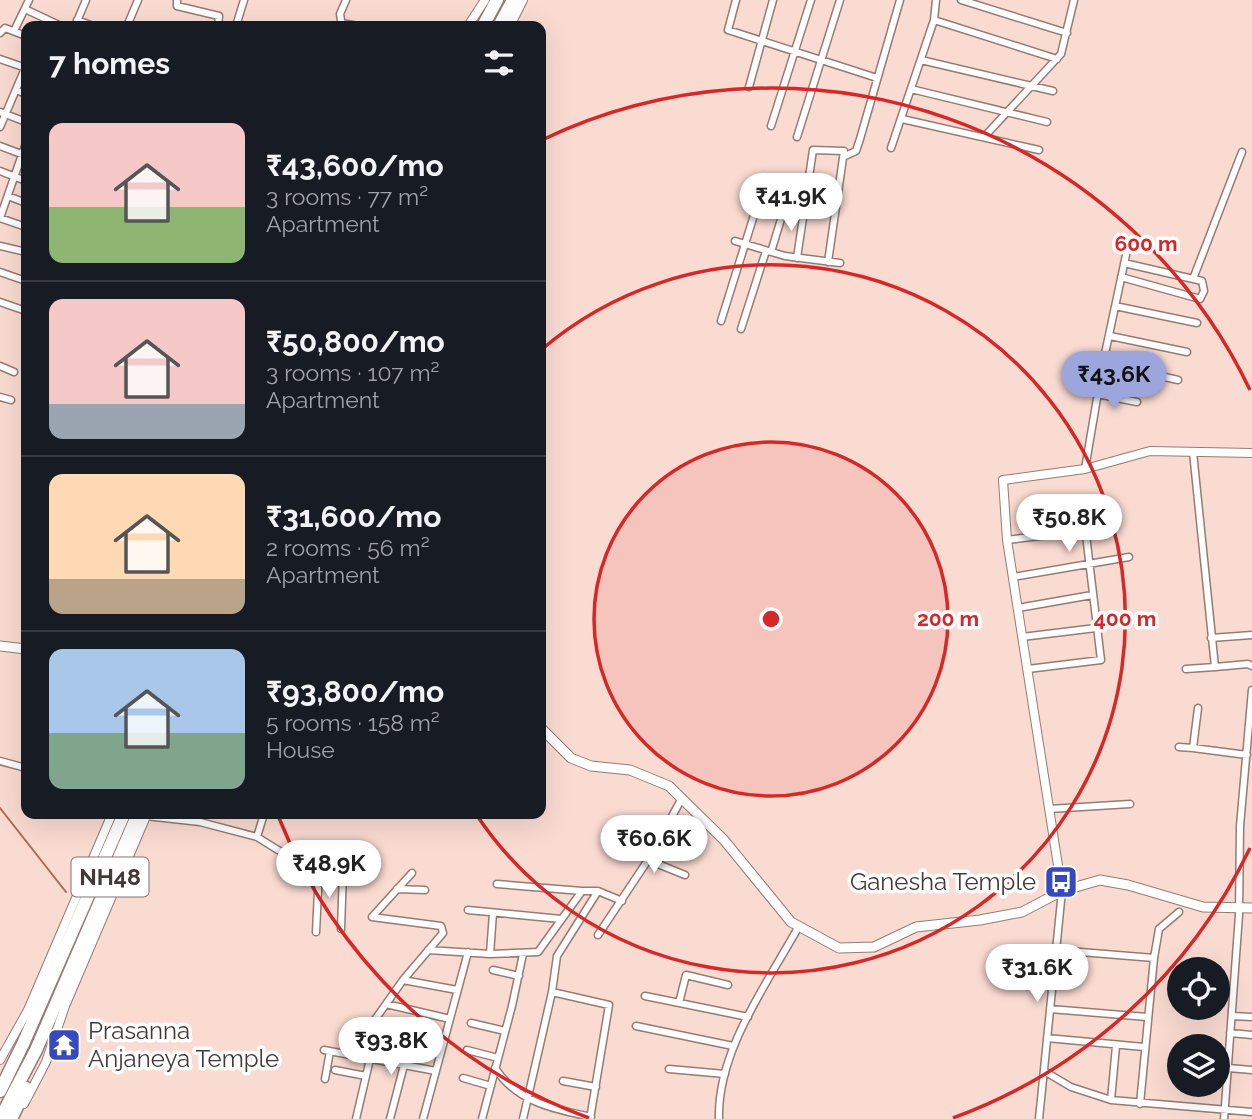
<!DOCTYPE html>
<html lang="en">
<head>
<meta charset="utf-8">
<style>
	body { margin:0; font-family:Raleway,sans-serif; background:#20242c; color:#f1f3f6; height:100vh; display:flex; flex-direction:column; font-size:26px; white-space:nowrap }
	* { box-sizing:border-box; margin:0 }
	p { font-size:23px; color:#9ea1a6 }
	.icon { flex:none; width:38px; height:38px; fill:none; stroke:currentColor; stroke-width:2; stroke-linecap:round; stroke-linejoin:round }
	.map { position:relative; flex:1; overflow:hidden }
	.sheet { position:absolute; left:21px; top:21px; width:525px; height:798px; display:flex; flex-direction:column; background:#171b24; border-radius:14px; box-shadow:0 7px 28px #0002 }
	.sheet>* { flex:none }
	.tools { position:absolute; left:1167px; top:957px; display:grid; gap:14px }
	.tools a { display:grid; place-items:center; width:63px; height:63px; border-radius:50%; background:#171b24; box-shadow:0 7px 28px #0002; font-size:35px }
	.price { position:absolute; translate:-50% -60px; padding:0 16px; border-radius:24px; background:#fff; color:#222; font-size:23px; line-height:46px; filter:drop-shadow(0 2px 4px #0008) }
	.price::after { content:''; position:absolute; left:50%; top:42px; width:21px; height:16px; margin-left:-10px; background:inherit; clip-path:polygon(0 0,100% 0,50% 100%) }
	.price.current { background:#9da6dc; color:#111 }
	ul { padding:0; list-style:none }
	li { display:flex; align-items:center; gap:21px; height:175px; padding:0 28px }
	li+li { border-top:2px solid #363941 }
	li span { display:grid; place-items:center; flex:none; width:196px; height:140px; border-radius:14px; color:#555 }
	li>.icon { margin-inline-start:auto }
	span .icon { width:84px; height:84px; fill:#fffc; stroke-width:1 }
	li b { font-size:30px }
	h2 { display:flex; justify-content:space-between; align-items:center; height:84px; padding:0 28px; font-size:30px }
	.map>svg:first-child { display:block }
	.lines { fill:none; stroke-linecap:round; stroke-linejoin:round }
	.stream { stroke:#af6953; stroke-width:2 }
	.minor-casing { stroke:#967b73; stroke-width:9 }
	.tertiary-casing { stroke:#967b73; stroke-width:10 }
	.secondary-casing { stroke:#967b73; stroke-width:11 }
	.motorway-casing { stroke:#967b73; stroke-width:15 }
	.minor { stroke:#fff; stroke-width:6 }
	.tertiary { stroke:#fff; stroke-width:8 }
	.secondary { stroke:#fff; stroke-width:9 }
	.motorway { stroke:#fff; stroke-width:12 }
	.ring { fill:none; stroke:#d62828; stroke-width:3.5 }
	.labels { text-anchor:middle; stroke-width:7; stroke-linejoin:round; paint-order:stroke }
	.shield { fill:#fff; stroke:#7d7472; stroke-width:2 }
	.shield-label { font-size:23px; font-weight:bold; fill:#453935 }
	.poi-label { font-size:24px; fill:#453935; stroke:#fff; text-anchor:end }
	.centre { fill:#d62828; stroke:#fff; stroke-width:3.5 }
	.ring-label { font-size:21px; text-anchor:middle; font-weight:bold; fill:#d62828; stroke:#fff; stroke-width:7; stroke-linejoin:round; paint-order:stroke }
</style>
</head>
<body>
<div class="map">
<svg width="1252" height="1119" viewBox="0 0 1252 1119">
	<rect width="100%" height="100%" fill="#fadbd2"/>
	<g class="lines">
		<path class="stream" d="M 0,808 L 66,892"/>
		<defs>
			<path id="minor" d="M 177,0 L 177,6 L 219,16 L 218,26
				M 736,0 L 728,30 L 877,78
				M 961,0 L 1067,33
				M 25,9 L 61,26
				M 77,20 L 93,26
				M 934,20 L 1057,59
				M 341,23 L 358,26
				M 75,26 L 86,0
				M 127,26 L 138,0
				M 236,26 L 244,0
				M 342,26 L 340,14 L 346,0
				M 14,31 L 29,0
				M 0,33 L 5,28 L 26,36
				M 0,59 L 26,68
				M 921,60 L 1053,91
				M 749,87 L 773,0
				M 911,89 L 1047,122
				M 16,90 L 26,94
				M 0,112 L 26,122
				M 902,119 L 1039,150
				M 771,126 L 811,0
				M 0,127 L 26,66
				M 797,137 L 840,0
				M 984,137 L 1061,54 L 1074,0
				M 0,146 L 24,155
				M 891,148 L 934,20 L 936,0
				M 843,157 L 856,151 L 860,139 L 900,0
				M 0,171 L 26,181
				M 8,196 L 26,203
				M 0,218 L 26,143
				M 0,218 L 26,227
				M 735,241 L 785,256 L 840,263
				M 0,246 L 26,252
				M 771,252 L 785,206
				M 797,258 L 813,150 L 844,151 L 828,262
				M 0,272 L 26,281
				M 1121,277 L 1200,299 L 1204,291 L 1202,281 L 1124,263
				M 1193,279 L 1242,152
				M 0,302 L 26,311
				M 1115,306 L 1197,323
				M 721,321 L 760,196
				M 741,329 L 766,251
				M 1110,336 L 1187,352
				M 1103,363 L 1178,380
				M 0,366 L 14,372
				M 1097,394 L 1137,402
				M 0,397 L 11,400
				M 1193,452 L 1215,667 L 1248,664 L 1252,666
				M 1085,469 L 1103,363 L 1129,241
				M 1007,540 L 1078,531 L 1084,531 L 1086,535 L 1101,660 L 1028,669
				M 1013,577 L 1129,557
				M 1018,608 L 1092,595
				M 1022,637 L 1096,628
				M 1211,638 L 1252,635
				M 1186,669 L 1215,667
				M 1198,708 L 1193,748 L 1247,755
				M 1179,747 L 1193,748
				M 0,761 L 26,768
				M 1049,809 L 1130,804
				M 146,816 L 200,822 L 257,837 L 278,850 L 298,859 L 303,866 L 319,870 L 316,932
				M 257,837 L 264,814
				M 648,860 L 685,875
				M 319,870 L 343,871 L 341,929
				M 497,884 L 582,891
				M 397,889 L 425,890
				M 468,910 L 561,919
				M 598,935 L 648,860 L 682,798
				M 428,950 L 490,954 L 538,952 L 582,891 L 598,891 L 622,901
				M 1056,950 L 1154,958
				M 490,954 L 493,913
				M 493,970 L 519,976
				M 403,980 L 457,990
				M 552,992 L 609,1005 L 590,1119
				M 645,996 L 748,1017
				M 679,1003 L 686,975 L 728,985
				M 386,1004 L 450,1019
				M 1050,1009 L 1147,1017
				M 1232,1016 L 1252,1017
				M 471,1023 L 505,1031
				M 636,1026 L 733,1046
				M 368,1031 L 443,1045
				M 1230,1033 L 1252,1035
				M 1047,1038 L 1144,1047
				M 324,1050 L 436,1071
				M 467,1050 L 498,1058
				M 350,1055 L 403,980 L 443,933 L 441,926 L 372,917 L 412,873
				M 495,1068 C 517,1102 553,1109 591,1117
				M 1228,1068 L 1252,1070
				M 669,1069 L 725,1074
				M 335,1070 L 366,1076
				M 1044,1071 L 1071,1087 L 1111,1100 L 1252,1112
				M 463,1078 L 491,1086
				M 325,1079 L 330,1051
				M 563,1081 L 596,1087
				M 1111,1100 L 1116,1046
				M 1140,1104 L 1154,958 L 1159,929 L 1179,912
				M 356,1119 L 370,1059
				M 390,1119 L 404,1065
				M 423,1119 L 468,952
				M 482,1119 L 512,1006 L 523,954
				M 523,1119 L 552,992 L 557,956 L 598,891
				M 719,1119 C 717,1051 767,984 799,926
				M 1039,1119 L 1062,891
				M 1224,1119 L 1239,915 L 1240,826 L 1252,690"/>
			<path id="tertiary" d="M 468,26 L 485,0
				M 510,26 L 523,0
				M 1062,891 L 1007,540 L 1003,480 L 1085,469 L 1150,451 L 1252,453
				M 0,1060 L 28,1010 L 112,814
				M 24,1104 L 46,1062 L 65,1006 L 147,814"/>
			<path id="secondary" d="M 0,646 L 26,649
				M 541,728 L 571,758 L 591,766 L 630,770 L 669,786 L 724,840 L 791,922 L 839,948 L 874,947 L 916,927 L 980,920 L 1022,912 L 1062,891 L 1100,880 L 1128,885 L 1203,907 L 1252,908"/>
			<path id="motorway" d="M 483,26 L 497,0
				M 499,26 L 513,0
				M 0,1091 L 23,1044 L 124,814
				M 0,1119 L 36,1050 L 138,814
				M 11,1119 L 26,1088"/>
		</defs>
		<use href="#minor" class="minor-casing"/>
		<use href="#tertiary" class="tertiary-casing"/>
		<use href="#secondary" class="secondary-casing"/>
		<use href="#motorway" class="motorway-casing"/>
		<use href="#minor" class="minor"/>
		<use href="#tertiary" class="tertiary"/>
		<use href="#secondary" class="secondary"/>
		<use href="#motorway" class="motorway"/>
	</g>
	<circle cx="771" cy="619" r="177" fill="#d62828" fill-opacity=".12"/>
	<g class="ring">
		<circle cx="771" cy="619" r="177"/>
		<path d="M541 350A354 354 0 1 1 476 814"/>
		<path d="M1250 848A531 531 0 0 1 953 1118M589 1118A531 531 0 0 1 279 818M542 140A531 531 0 0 1 1250 390"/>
	</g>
	<defs>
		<symbol id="bus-square" viewBox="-11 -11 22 22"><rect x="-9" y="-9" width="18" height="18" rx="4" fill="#3749bc" stroke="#fff"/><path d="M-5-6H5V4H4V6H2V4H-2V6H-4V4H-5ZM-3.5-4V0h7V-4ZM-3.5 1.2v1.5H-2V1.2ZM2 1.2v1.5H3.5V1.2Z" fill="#fff"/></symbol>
		<symbol id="temple-square" viewBox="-11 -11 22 22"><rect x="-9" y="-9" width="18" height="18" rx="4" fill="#3749bc" stroke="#fff"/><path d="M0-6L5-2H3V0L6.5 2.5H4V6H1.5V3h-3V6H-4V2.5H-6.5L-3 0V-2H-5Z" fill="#fff"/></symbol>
	</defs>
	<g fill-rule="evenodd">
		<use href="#bus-square" x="1042" y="863" width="38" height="38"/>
		<use href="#temple-square" x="45" y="1026" width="38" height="38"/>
	</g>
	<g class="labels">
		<rect class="shield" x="71.5" y="857.5" width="77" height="39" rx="5"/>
		<g class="shield-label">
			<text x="110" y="885">NH48</text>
		</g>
		<g class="poi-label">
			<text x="1036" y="890">Ganesha Temple</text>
			<text x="88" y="1039" text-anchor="start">Prasanna<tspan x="88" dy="28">Anjaneya Temple</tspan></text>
		</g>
	</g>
	<circle cx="771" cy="619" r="10" class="centre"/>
	<g class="ring-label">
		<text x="1146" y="251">600 m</text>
		<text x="948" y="626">200 m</text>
		<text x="1125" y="626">400 m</text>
	</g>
</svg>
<div class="tools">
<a><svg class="icon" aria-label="locate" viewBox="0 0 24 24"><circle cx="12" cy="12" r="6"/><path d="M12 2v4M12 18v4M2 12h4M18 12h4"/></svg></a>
<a><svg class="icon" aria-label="layers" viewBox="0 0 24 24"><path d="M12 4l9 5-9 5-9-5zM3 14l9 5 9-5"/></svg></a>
</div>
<b class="price" style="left:791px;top:233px">₹41.9K</b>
<b class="price current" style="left:1114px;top:411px">₹43.6K</b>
<b class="price" style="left:1069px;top:554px">₹50.8K</b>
<b class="price" style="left:654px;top:875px">₹60.6K</b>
<b class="price" style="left:329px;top:900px">₹48.9K</b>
<b class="price" style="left:1037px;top:1004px">₹31.6K</b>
<b class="price" style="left:391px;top:1077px">₹93.8K</b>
<section class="sheet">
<h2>7 homes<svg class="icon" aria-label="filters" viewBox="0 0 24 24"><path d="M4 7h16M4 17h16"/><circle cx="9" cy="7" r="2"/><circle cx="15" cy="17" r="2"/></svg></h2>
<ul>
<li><span style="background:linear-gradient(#f6c9c9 60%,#8fb573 0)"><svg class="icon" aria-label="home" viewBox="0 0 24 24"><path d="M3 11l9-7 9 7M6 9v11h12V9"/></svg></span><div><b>₹43,600/mo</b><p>3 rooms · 77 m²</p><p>Apartment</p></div></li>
<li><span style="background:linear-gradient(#f6c9c9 75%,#9aa5b1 0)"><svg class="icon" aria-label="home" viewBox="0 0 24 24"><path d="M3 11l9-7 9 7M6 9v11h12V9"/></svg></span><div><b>₹50,800/mo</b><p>3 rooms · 107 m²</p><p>Apartment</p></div></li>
<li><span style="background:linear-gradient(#ffd9b3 75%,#b9a48a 0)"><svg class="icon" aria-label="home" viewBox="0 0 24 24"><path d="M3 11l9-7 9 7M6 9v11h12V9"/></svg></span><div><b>₹31,600/mo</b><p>2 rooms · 56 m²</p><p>Apartment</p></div></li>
<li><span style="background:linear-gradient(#a9c7e8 60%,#7fa58c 0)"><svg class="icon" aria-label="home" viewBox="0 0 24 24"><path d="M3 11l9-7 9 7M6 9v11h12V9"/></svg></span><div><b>₹93,800/mo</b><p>5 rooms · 158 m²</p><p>House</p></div></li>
</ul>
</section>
</div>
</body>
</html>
